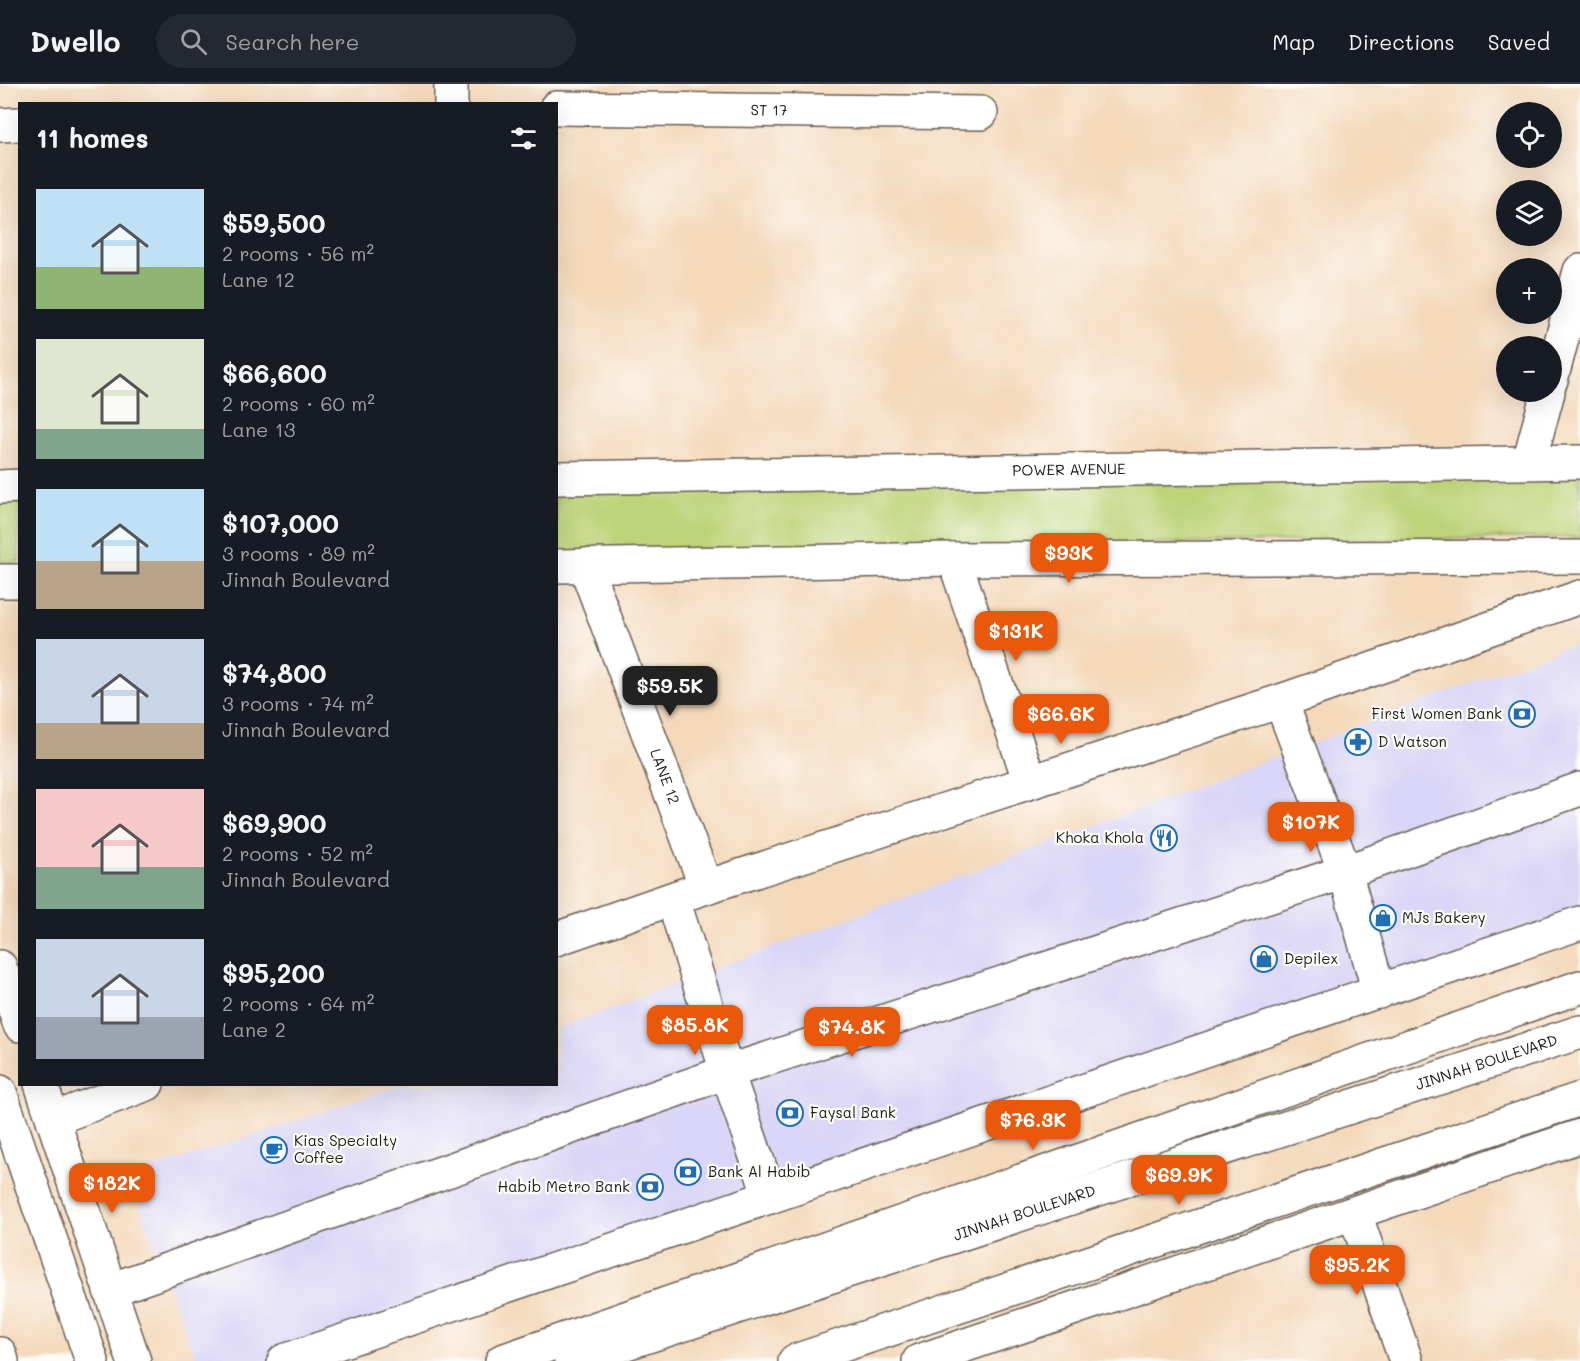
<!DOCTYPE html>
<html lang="en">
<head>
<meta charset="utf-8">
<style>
	body { margin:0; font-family:Mali,sans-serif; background:#242831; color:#f1f3f6; height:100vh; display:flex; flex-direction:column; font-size:22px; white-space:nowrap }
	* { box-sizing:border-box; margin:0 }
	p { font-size:20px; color:#9ea1a6 }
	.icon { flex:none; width:33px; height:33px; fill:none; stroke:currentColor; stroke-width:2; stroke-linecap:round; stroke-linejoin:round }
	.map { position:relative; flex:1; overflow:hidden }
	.details { position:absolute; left:18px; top:18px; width:540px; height:984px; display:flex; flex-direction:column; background:#171b24; border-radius:0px; box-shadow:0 6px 24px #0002 }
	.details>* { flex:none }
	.tools { position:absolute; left:1496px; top:18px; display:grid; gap:12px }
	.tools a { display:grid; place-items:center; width:66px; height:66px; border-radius:50%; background:#171b24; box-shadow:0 6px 24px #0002; font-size:30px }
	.price { position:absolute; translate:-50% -51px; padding:0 14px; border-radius:12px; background:#ea580c; color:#fff; font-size:20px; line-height:39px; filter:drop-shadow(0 2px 3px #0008) }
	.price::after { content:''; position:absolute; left:50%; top:36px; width:18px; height:14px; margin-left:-9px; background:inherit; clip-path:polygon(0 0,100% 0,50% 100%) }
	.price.on { background:#222; color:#fff }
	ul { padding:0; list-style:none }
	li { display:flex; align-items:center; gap:18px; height:150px; padding:0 18px }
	li span { display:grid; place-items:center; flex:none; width:168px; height:120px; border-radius:0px; color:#555 }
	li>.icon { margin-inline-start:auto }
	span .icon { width:72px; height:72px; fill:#fffc; stroke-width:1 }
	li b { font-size:26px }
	h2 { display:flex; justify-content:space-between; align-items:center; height:72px; padding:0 18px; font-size:26px }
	header { display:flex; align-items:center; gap:36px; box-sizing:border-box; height:84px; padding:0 30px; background:#171b24; border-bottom:2px solid #363941 }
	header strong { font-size:28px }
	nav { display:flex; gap:33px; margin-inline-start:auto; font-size:21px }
	.search { width:420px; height:54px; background:#242831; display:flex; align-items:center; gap:15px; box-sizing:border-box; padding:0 21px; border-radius:33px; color:#9ea1a6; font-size:22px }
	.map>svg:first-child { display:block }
	.built { fill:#dad6f7 }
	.green { fill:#bdd378; stroke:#6c784a; stroke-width:1.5 }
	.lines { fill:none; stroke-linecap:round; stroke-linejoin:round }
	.street-casing { stroke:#685e54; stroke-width:36 }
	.secondary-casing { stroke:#685e54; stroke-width:36 }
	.street { stroke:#fff; stroke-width:33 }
	.secondary { stroke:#fff; stroke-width:33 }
	.labels { text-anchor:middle; stroke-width:4.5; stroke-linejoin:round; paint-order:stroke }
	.street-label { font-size:15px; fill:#1c1c1c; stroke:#fdfcf7 }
	.poi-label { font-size:15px; fill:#1c1c1c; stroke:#fdfcf7; text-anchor:start }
</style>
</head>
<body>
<header>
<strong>Dwello</strong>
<div class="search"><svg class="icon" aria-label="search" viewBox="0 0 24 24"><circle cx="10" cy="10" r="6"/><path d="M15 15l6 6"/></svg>Search here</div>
<nav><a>Map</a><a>Directions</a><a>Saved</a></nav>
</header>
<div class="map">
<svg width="1580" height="1277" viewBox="0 0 1580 1277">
	<rect width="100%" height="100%" fill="#fdfcf7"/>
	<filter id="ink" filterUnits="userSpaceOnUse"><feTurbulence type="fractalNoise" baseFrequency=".0167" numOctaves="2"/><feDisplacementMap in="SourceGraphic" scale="12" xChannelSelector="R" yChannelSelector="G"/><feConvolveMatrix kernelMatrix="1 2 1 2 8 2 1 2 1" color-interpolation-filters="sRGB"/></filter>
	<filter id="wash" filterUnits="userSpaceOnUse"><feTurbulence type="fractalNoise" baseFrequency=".008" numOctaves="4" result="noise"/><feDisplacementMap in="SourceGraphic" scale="24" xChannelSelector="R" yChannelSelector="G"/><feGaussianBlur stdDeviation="1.35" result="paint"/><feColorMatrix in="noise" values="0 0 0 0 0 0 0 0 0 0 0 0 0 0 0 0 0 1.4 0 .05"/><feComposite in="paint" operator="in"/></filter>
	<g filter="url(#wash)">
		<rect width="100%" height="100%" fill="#f4d9bb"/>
		<path class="built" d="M 1580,558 L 1580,831 L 272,1277 L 197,1277 L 129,1093 L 402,1001 L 556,1000 L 557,945 Z"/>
		<path class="green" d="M 1580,387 L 1580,453 L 557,469 L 556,404 Z
			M 19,413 L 19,478 L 0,478 L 0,414 Z"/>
	</g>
	<g filter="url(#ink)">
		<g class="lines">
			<defs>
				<g id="street">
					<path d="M 451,0 L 451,20"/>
					<path id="s1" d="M 556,24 L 981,29"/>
					<path d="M 0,41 L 20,40"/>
					<path d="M 1551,296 L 1580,187"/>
					<path d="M 1529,378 L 1548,308"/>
					<path id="s2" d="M 556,394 L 1580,378"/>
					<path d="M 0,403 L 20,402"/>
					<path d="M 954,475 L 1030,698"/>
					<path id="s3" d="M 585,481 L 706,803"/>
					<path d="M 556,482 L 954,475 L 1580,473"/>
					<path d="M 0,497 L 20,497"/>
					<path d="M 1281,617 L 1345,788 L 1379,908"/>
					<path d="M 673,815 L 727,988 L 770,1113"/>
					<path d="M 556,855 L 706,803 L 1281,617 L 1580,513"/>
					<path d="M 0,883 L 20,941"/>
					<path d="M 41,1000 L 134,1277"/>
					<path d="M 53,1035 L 147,1000"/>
					<path d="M 1355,1130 L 1406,1277"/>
					<path d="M 110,1206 L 727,988 L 1345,788 L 1580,705"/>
					<path d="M 284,1277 L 1580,839"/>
					<path d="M 502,1277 L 1580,903"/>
					<path d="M 919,1277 L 1580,1052"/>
				</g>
				<g id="secondary">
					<path d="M 0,1008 L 92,1277"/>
					<path d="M 0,1270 L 2,1277"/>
					<path id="s4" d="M 571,1277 L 1580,948"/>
					<path d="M 795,1277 L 1580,1015"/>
				</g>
			</defs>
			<use href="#street" class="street-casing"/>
			<use href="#secondary" class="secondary-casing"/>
			<use href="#street" class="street"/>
			<use href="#secondary" class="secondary"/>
		</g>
	</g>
	<defs>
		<symbol id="bank-ring" viewBox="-11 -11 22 22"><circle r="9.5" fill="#fdfcf7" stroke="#1f6fb2" stroke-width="1.5"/><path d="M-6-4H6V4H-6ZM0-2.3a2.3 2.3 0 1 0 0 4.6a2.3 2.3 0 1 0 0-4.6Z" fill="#1f6fb2"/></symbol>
		<symbol id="pharmacy-ring" viewBox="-11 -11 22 22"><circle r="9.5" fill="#fdfcf7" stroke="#1f6fb2" stroke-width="1.5"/><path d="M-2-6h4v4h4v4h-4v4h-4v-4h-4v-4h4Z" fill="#1f6fb2"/></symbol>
		<symbol id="restaurant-ring" viewBox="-11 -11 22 22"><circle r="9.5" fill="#fdfcf7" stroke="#1f6fb2" stroke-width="1.5"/><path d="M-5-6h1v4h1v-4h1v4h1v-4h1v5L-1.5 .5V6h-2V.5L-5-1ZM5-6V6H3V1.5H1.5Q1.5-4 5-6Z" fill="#1f6fb2"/></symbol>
		<symbol id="shop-ring" viewBox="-11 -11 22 22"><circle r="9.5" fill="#fdfcf7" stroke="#1f6fb2" stroke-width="1.5"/><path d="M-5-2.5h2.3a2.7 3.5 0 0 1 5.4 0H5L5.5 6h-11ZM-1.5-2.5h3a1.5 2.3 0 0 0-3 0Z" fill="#1f6fb2"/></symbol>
		<symbol id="cafe-ring" viewBox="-11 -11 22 22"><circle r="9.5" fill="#fdfcf7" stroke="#1f6fb2" stroke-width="1.5"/><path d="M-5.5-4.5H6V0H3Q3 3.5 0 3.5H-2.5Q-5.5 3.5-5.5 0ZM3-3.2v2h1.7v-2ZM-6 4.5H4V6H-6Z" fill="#1f6fb2"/></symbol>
	</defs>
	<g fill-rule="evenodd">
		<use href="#bank-ring" x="1507" y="615" width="30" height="30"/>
		<use href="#pharmacy-ring" x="1343" y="643" width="30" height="30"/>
		<use href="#restaurant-ring" x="1149" y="739" width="30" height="30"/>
		<use href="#shop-ring" x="1368" y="819" width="30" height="30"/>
		<use href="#shop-ring" x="1249" y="860" width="30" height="30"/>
		<use href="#bank-ring" x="775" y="1014" width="30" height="30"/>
		<use href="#cafe-ring" x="259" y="1051" width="30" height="30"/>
		<use href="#bank-ring" x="673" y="1073" width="30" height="30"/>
		<use href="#bank-ring" x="635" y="1088" width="30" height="30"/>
	</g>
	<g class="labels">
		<g class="street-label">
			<text dy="5" stroke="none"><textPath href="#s1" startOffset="213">ST 17</textPath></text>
			<text dy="5" stroke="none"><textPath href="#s2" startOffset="513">POWER AVENUE</textPath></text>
			<text dy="5" stroke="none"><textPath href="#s3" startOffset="226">LANE 12</textPath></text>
			<text dy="5" stroke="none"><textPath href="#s4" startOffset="963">JINNAH BOULEVARD</textPath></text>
			<text dy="5" stroke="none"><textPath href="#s4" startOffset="477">JINNAH BOULEVARD</textPath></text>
		</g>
		<g class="poi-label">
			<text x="1502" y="635" text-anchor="end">First Women Bank</text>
			<text x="1378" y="663">D Watson</text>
			<text x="1144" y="759" text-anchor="end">Khoka Khola</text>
			<text x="1402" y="839">MJs Bakery</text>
			<text x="1284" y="880">Depilex</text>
			<text x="810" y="1034">Faysal Bank</text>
			<text x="294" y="1062">Kias Specialty<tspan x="294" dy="17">Coffee</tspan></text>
			<text x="708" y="1093">Bank Al Habib</text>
			<text x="630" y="1108" text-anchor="end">Habib Metro Bank</text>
		</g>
	</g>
</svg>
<div class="tools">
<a><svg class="icon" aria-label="locate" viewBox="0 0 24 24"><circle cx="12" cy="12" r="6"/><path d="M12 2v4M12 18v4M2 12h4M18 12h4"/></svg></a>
<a><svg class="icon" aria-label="layers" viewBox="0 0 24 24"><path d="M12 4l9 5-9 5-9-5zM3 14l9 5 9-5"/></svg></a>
<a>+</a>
<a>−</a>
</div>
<b class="price" style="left:1069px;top:500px">$93K</b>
<b class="price" style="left:1016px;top:578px">$131K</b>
<b class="price on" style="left:670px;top:633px">$59.5K</b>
<b class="price" style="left:1061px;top:661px">$66.6K</b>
<b class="price" style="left:1311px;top:769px">$107K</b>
<b class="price" style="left:695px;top:972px">$85.8K</b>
<b class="price" style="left:852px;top:974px">$74.8K</b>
<b class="price" style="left:1033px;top:1067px">$76.3K</b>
<b class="price" style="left:1179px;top:1122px">$69.9K</b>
<b class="price" style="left:112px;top:1130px">$182K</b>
<b class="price" style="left:1357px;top:1212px">$95.2K</b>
<section class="details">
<h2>11 homes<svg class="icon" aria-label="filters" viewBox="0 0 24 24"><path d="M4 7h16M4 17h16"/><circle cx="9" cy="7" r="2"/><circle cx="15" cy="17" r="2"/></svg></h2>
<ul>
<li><span style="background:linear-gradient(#bfe0f5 65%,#8fb573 0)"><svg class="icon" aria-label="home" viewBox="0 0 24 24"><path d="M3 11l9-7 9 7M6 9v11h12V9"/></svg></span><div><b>$59,500</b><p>2 rooms · 56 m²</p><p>Lane 12</p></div></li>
<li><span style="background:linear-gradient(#dfe7d0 75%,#7fa58c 0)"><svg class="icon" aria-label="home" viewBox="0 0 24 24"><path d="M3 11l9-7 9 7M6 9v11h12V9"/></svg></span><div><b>$66,600</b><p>2 rooms · 60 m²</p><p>Lane 13</p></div></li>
<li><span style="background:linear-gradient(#bfe0f5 60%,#b9a48a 0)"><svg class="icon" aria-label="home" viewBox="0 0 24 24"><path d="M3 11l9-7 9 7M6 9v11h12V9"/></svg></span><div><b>$107,000</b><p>3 rooms · 89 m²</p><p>Jinnah Boulevard</p></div></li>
<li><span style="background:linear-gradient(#c9d6e8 70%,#b9a48a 0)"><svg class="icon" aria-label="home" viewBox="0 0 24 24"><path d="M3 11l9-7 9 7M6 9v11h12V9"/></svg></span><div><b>$74,800</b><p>3 rooms · 74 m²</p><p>Jinnah Boulevard</p></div></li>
<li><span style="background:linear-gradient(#f6c9c9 65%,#7fa58c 0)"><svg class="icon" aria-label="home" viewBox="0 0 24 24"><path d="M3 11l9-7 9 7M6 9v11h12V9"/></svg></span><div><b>$69,900</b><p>2 rooms · 52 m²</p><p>Jinnah Boulevard</p></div></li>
<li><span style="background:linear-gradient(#c9d6e8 65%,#9aa5b1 0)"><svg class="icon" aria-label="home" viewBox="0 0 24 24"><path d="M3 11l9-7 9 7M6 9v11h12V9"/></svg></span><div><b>$95,200</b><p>2 rooms · 64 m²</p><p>Lane 2</p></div></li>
</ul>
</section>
</div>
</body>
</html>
